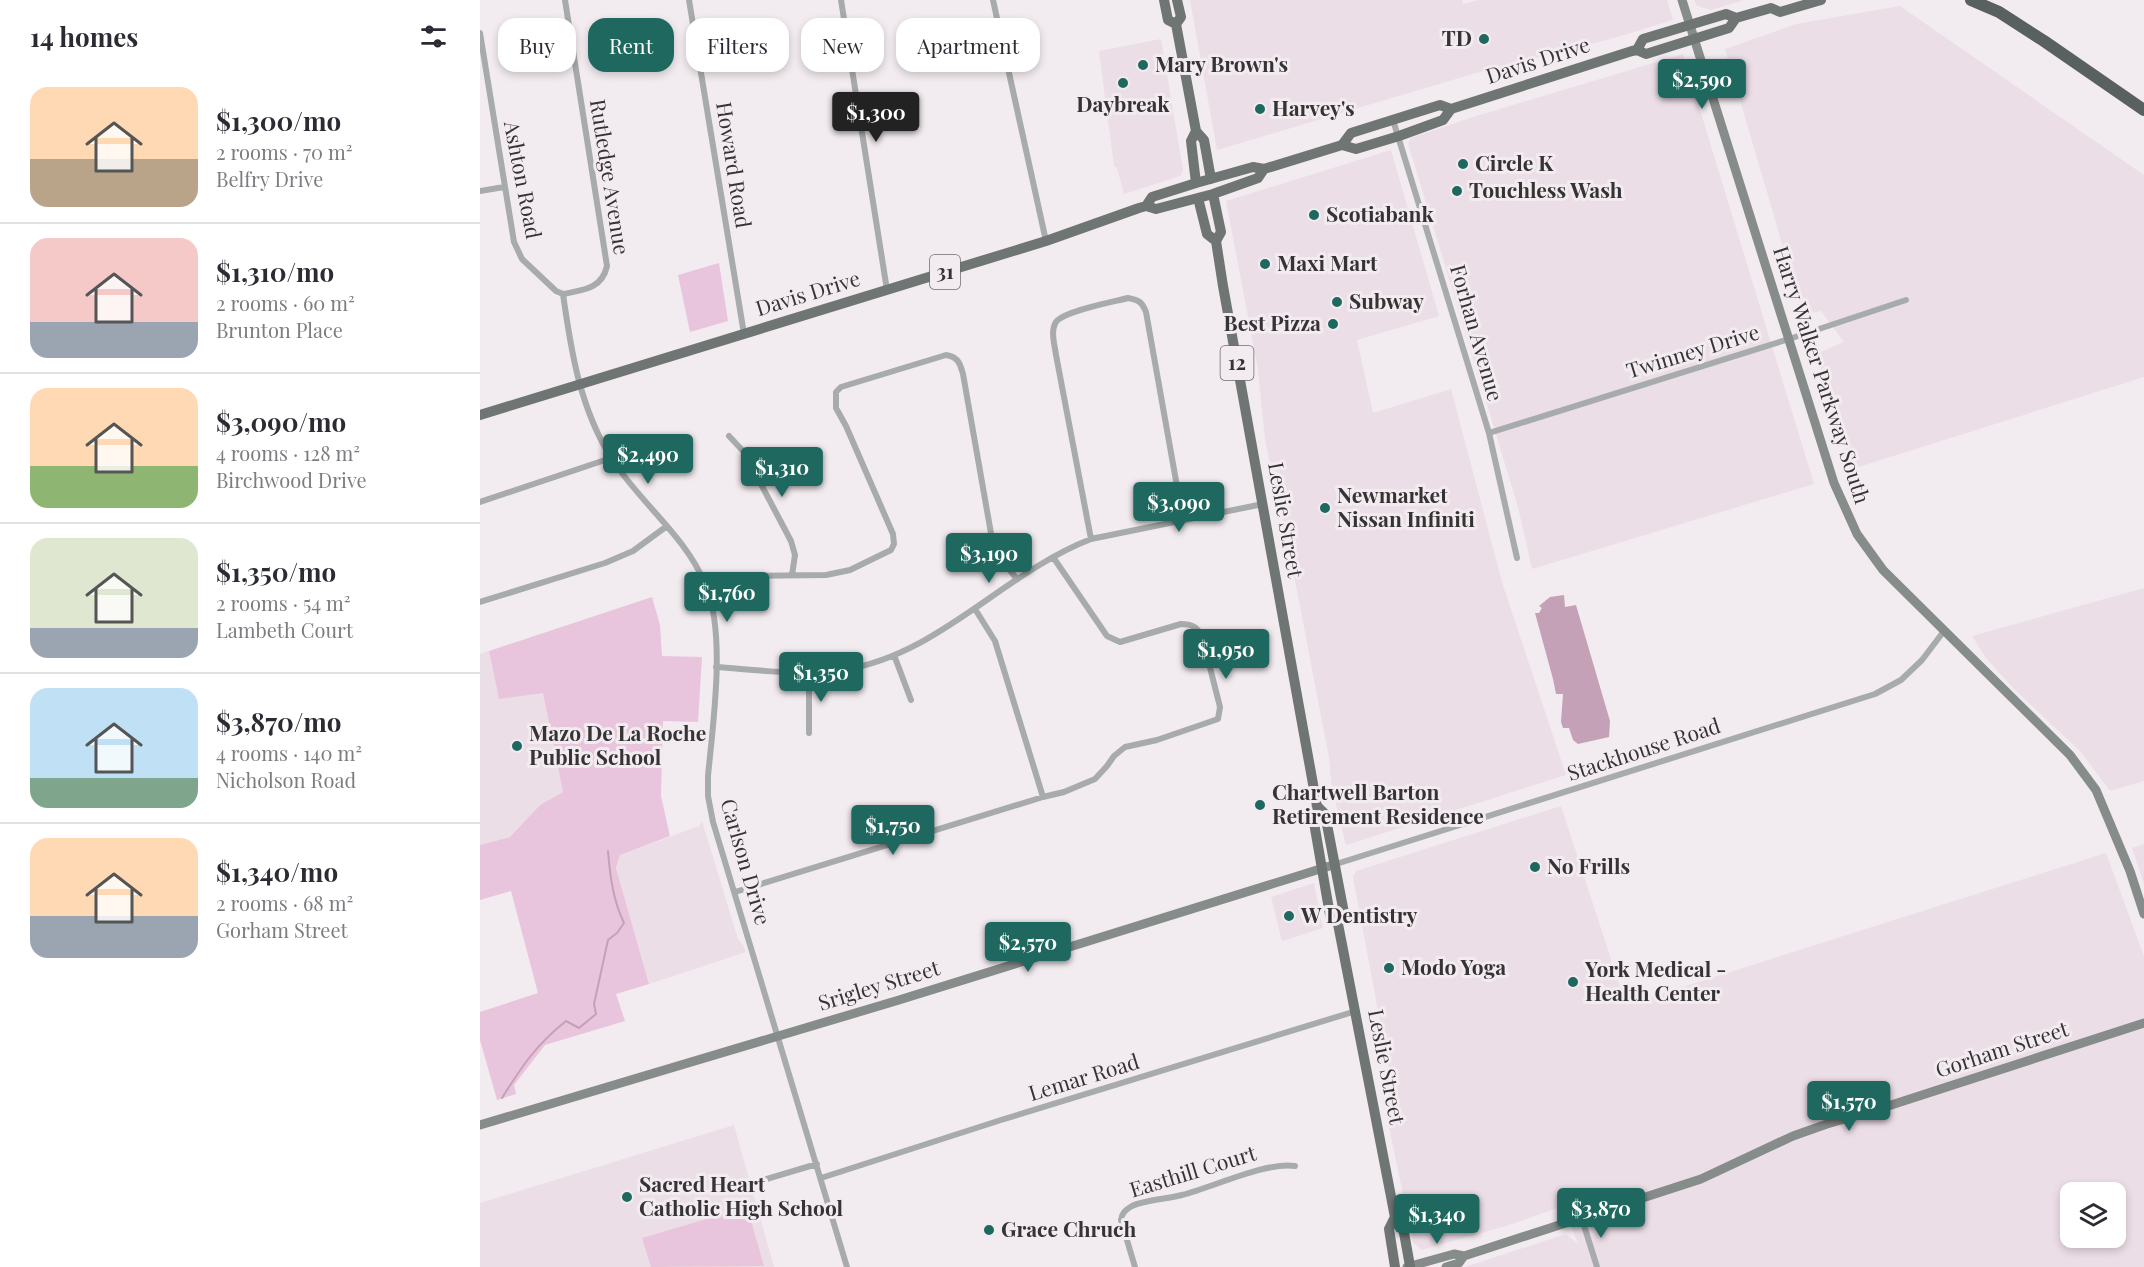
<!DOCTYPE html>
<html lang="en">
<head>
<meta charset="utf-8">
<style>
	body { margin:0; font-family:"Playfair Display",serif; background:#f7f7f7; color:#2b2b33; height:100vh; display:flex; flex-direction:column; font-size:22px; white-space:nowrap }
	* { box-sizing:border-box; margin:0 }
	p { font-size:20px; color:#7c7c81 }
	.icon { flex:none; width:33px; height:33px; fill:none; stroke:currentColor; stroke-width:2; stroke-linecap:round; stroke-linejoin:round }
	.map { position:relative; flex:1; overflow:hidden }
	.panel { display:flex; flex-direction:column; background:#fff; width:480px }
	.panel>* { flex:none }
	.guide { position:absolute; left:18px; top:18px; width:570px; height:54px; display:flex; gap:12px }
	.buttons { position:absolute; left:1580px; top:1182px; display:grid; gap:12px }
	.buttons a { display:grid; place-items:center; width:66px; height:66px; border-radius:12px; background:#fff; box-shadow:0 3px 9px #0003; font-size:30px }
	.price { position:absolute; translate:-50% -51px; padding:0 14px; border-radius:6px; background:#1f685f; color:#fff; font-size:20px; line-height:39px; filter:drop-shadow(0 2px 3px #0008) }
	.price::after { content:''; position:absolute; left:50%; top:36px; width:18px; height:14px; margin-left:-9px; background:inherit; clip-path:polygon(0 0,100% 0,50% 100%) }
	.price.on { background:#222; color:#fff }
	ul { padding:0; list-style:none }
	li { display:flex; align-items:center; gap:18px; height:150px; padding:0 30px }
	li+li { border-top:2px solid #e1e1e2 }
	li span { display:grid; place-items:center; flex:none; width:168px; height:120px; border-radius:18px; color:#555 }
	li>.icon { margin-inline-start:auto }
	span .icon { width:72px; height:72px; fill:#fffc; stroke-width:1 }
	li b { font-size:26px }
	h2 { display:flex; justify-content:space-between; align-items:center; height:72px; padding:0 30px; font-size:26px }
	.tag { padding:0 21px; border-radius:18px; background:#fff; box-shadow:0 3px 9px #0003; font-size:21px; line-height:54px }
	.tag.on { background:#1f685f; color:#fff }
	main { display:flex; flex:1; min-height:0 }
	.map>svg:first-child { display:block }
	.built { fill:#ecdee7; fill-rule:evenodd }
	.green { fill:#e8c5dc }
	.water { fill:#c5a1b8 }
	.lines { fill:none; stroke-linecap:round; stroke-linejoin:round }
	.stream { stroke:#c5a1b8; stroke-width:2 }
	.street { stroke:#a8abab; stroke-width:6 }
	.secondary { stroke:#868c8a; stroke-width:9 }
	.primary { stroke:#6e7573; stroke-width:10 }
	.highway { stroke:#596160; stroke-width:12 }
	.poi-dot { fill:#1f685f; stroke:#f2ebef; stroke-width:2 }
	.labels { text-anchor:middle; stroke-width:6; stroke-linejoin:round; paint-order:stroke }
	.shield { fill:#f2ebef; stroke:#6e6a6d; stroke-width:1.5 }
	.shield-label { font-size:20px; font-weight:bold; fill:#363335 }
	.poi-label { font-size:21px; font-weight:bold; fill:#363335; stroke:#f2ebef; text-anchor:start }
	.street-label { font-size:21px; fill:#363335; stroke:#f2ebef }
</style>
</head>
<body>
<main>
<section class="panel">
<h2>14 homes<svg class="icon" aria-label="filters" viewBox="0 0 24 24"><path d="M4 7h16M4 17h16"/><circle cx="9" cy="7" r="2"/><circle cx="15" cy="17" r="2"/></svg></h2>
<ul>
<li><span style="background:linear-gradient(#ffd9b3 60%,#b9a48a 0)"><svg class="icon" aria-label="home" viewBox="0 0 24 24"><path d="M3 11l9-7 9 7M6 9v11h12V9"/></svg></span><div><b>$1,300/mo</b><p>2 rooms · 70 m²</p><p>Belfry Drive</p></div></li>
<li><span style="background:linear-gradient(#f6c9c9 70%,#9aa5b1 0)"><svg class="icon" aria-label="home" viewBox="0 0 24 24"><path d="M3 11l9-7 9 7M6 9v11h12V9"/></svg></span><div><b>$1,310/mo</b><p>2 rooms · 60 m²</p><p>Brunton Place</p></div></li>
<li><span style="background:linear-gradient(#ffd9b3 65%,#8fb573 0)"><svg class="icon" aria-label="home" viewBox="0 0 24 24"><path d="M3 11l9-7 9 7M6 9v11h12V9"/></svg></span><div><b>$3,090/mo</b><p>4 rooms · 128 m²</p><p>Birchwood Drive</p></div></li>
<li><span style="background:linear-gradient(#dfe7d0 75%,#9aa5b1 0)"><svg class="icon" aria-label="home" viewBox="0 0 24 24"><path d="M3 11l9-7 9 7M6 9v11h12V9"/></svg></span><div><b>$1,350/mo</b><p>2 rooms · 54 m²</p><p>Lambeth Court</p></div></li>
<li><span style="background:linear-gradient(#bfe0f5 75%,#7fa58c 0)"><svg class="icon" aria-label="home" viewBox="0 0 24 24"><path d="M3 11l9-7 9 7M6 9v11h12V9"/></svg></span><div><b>$3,870/mo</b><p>4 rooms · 140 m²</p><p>Nicholson Road</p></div></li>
<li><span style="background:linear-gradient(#ffd9b3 65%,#9aa5b1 0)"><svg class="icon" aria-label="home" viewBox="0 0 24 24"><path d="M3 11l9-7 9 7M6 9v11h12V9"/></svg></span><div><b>$1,340/mo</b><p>2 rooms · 68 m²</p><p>Gorham Street</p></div></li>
</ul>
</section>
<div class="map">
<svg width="1664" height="1267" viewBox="0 0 1664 1267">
	<rect width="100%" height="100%" fill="#f2ebef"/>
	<path class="built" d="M 710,0 L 982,0 L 983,4 L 999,0 L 1187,0 L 1193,20 L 1134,38 L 996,73 L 737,150 Z
		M 1214,0 L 1264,0 L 1231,10 L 1217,6 Z
		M 1420,6 L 1664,175 L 1664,377 L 1372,469 L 1336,354 L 1364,342 L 1341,311 L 1323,315 L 1245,49 L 1316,24 Z
		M 681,39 L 703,170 L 700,176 L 644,194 L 637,168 L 634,166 L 619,51 Z
		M 1203,54 L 1334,484 L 1052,569 L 1038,507 L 928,143 L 931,138 L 993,117 Z
		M 911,150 L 959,316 L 877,340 L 893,413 L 971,389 L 1022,582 L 1086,775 L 866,845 L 852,788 L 849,758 L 814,575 L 785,440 L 778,369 L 746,201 Z
		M 1664,588 L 1664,781 L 1630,791 L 1601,752 L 1534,689 L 1506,658 L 1492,636 Z
		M 9,651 L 19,699 L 63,692 L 83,792 L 60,805 L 30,837 L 0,845 L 0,654 Z
		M 1081,806 L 1146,1005 L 1626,853 L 1664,956 L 1664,1267 L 985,1267 L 1086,1234 L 1098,1244 L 1083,1206 L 1026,1226 L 941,1250 L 933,1242 L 900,1084 L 911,1080 L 873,877 L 876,871 ZM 1590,1192 L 1635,1192 L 1635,1238 L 1590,1238 Z
		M 222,821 L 258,939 L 263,945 L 266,952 L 169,984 L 136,868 L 140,855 L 219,826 Z
		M 1664,844 L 1664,884 L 1652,848 Z
		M 834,883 L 843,928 L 802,941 L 791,897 Z
		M 254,1125 L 294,1267 L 0,1267 L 0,1203 Z"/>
	<path class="green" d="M 239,263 L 248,321 L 210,332 L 198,275 Z
		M 172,597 L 180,625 L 182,656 L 222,657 L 218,722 L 183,721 L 181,796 L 190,836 L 140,855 L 136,868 L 169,984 L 136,994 L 145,1021 L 65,1045 L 34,1085 L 36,1094 L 17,1100 L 0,1040 L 0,1012 L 58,993 L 31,891 L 0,900 L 0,845 L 30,837 L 60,805 L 83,792 L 63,693 L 19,699 L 9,651 Z
		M 267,1207 L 284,1266 L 171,1267 L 162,1238 Z"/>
	<path class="water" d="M 1084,595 L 1085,607 L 1096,605 L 1130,721 L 1129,737 L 1098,744 L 1093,740 L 1089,728 L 1083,728 L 1081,722 L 1083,694 L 1076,694 L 1073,679 L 1055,613 L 1059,613 L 1062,608 L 1059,606 L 1070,597 Z"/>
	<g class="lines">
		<path class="stream" d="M 22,1098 C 42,1066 56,1045 86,1021 L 99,1028 L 116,1014 L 114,1004 L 128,940 L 137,933 L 144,923 C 133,900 130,876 128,851"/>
		<path class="street" d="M 209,0 L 264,334
			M 361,0 L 407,290
			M 513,0 L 566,241
			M 0,33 L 34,242 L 42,259 L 76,291 L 83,294
			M 913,120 L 1009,433 L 1037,558
			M 0,191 L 24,187
			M 83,294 C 91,351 100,409 132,459 C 160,503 206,536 226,586 C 246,635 233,723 228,776 L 228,796 L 233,822 L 367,1267
			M 83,294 C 103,290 122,289 127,266 L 85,0
			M 1009,433 L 1309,339 L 1426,300
			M 249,436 L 264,452 L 311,541 L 315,555 L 312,575
			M 0,502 L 131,458
			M 611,539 L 576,355 C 575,346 570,331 576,322 C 584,311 633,302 648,298 C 659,300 662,302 666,312 L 703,520
			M 225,585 L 271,576 L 346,575 L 370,570 L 411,550 L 414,544 L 413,534 L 366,426 L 356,408 L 356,392 L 361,387 L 466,355 C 478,357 480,363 483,374 L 512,539 L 524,563 L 537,579
			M 0,602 L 125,563 L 153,551 L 187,526
			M 495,609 L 515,641 L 563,797
			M 414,655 L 431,700
			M 236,667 C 278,670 322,676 363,670 C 459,655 523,573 611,539 L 783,504
			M 329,673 L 329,733
			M 853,865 L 1395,694 L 1421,680 L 1442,660 L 1464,631
			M 255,892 L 563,797 L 584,792 L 615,779 L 627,766 L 634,756 L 645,747 L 677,740 L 738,719 L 740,707 L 722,636 C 717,627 712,624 701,624 L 640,642 L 627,636 L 573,557
			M 341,1178 L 521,1120 L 876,1011
			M 273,1183 L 337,1164
			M 1102,1219 L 1117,1267
			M 655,1267 L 641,1220 C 642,1213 645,1210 652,1206 C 664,1200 687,1199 702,1195 C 734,1187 784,1162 815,1166"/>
		<path class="secondary" d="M 1202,0 L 1354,483 L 1377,534 L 1403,570 L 1590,755 L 1616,790 L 1650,871 L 1664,914
			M 0,1125 L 419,1000 L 853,865
			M 927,1267 L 974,1254 L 984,1256 L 1221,1179 L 1313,1136 L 1347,1124 L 1402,1108 L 1664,1023
			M 966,1267 L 979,1263 L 984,1256"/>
		<path class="primary" d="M 684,0 L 688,20 L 696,24
			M 697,0 L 701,17 L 696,24 L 716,131 L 724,140 L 731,179
			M 1157,50 L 1163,39 L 1246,14 L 1256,18 L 1291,8 L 1300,12 L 1341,0
			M 716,131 L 711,141 L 716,183
			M 862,145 L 876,149 L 919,136 L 963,120 L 971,109 L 1152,51 L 1157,50 L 1166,54 L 1249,28 L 1256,18
			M 733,194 L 741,232 L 736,241 L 743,286 L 837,806 L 833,817 L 850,915 L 858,924 L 915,1217 L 923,1227 L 930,1266
			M 718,198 L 727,234 L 736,241
			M 666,206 L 672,197 L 716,183 L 773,167 L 784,169 L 862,145 L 871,133 L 960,105 L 971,109
			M 0,415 L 566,241 L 659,208 L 666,206 L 676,209 L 733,194 L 778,178 L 784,169
			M 837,806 L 845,814 L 864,913 L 858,924
			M 915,1217 L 909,1229 L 915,1267"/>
		<path class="highway" d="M 1491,0 L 1519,12 L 1564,41 L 1664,110"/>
	</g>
	<g class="poi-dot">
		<circle cx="1004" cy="39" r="6"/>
		<circle cx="663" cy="65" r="6"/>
		<circle cx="643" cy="83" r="6"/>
		<circle cx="780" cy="109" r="6"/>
		<circle cx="983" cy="164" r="6"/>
		<circle cx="977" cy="191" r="6"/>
		<circle cx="834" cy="215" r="6"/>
		<circle cx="785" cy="264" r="6"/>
		<circle cx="857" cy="302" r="6"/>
		<circle cx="853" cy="324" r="6"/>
		<circle cx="845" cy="508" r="6"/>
		<circle cx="37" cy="746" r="6"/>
		<circle cx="780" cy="805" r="6"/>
		<circle cx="1055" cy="867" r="6"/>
		<circle cx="809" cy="916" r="6"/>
		<circle cx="909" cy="968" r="6"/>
		<circle cx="1093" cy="982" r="6"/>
		<circle cx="147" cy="1197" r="6"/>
		<circle cx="509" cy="1230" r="6"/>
	</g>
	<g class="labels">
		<g class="shield">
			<rect x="450" y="255" width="30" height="34" rx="4.5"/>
			<rect x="740.5" y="346" width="33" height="34" rx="4.5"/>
		</g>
		<g class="shield-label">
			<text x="465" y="279">31</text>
			<text x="757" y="370">12</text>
		</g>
		<g class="poi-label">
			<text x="992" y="46" text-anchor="end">TD</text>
			<text x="675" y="72">Mary Brown's</text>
			<text x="643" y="112" text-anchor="middle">Daybreak</text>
			<text x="792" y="116">Harvey's</text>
			<text x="995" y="171">Circle K</text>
			<text x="989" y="198">Touchless Wash</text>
			<text x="846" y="222">Scotiabank</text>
			<text x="797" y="271">Maxi Mart</text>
			<text x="869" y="309">Subway</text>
			<text x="841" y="331" text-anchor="end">Best Pizza</text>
			<text x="857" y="503">Newmarket<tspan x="857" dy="24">Nissan Infiniti</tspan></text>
			<text x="49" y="741">Mazo De La Roche<tspan x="49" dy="24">Public School</tspan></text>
			<text x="792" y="800">Chartwell Barton<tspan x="792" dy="24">Retirement Residence</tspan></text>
			<text x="1067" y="874">No Frills</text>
			<text x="821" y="923">W Dentistry</text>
			<text x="921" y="975">Modo Yoga</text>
			<text x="1105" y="977">York Medical -<tspan x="1105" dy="24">Health Center</tspan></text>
			<text x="159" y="1192">Sacred Heart<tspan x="159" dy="24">Catholic High School</tspan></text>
			<text x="521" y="1237">Grace Chruch</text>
		</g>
		<g class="street-label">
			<text transform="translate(1058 61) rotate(-18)" y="7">Davis Drive</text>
			<text transform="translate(253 165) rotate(81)" y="7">Howard Road</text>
			<text transform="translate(129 177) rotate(81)" y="7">Rutledge Avenue</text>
			<text transform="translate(42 180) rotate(79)" y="7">Ashton Road</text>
			<text transform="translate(328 294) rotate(-17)" y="7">Davis Drive</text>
			<text transform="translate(996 333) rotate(74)" y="7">Forhan Avenue</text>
			<text transform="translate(1213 352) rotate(-17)" y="7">Twinney Drive</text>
			<text transform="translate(1341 375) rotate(72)" y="7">Harry Walker Parkway South</text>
			<text transform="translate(805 520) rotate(80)" y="7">Leslie Street</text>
			<text transform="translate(1164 750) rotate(-18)" y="7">Stackhouse Road</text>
			<text transform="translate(265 862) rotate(74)" y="7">Carlson Drive</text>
			<text transform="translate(399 986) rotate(-17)" y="7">Srigley Street</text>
			<text transform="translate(1522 1050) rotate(-18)" y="7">Gorham Street</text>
			<text transform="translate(906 1067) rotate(79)" y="7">Leslie Street</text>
			<text transform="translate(604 1078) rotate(-17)" y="7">Lemar Road</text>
			<text transform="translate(713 1172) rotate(-17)" y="7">Easthill Court</text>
		</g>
	</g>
</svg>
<div class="buttons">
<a><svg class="icon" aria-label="layers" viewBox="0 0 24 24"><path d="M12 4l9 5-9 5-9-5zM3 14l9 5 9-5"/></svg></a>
</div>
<b class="price" style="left:1222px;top:110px">$2,590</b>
<b class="price on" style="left:396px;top:143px">$1,300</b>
<b class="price" style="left:168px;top:485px">$2,490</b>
<b class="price" style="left:302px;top:498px">$1,310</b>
<b class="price" style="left:699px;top:533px">$3,090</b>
<b class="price" style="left:509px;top:584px">$3,190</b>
<b class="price" style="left:247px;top:623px">$1,760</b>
<b class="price" style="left:746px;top:680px">$1,950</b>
<b class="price" style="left:341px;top:703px">$1,350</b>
<b class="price" style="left:413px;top:856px">$1,750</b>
<b class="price" style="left:548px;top:973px">$2,570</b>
<b class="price" style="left:1369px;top:1132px">$1,570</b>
<b class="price" style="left:1121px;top:1239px">$3,870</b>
<b class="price" style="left:957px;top:1245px">$1,340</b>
<div class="guide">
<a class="tag">Buy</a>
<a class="tag on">Rent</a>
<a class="tag">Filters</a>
<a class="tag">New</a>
<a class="tag">Apartment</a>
</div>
</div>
</main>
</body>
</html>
